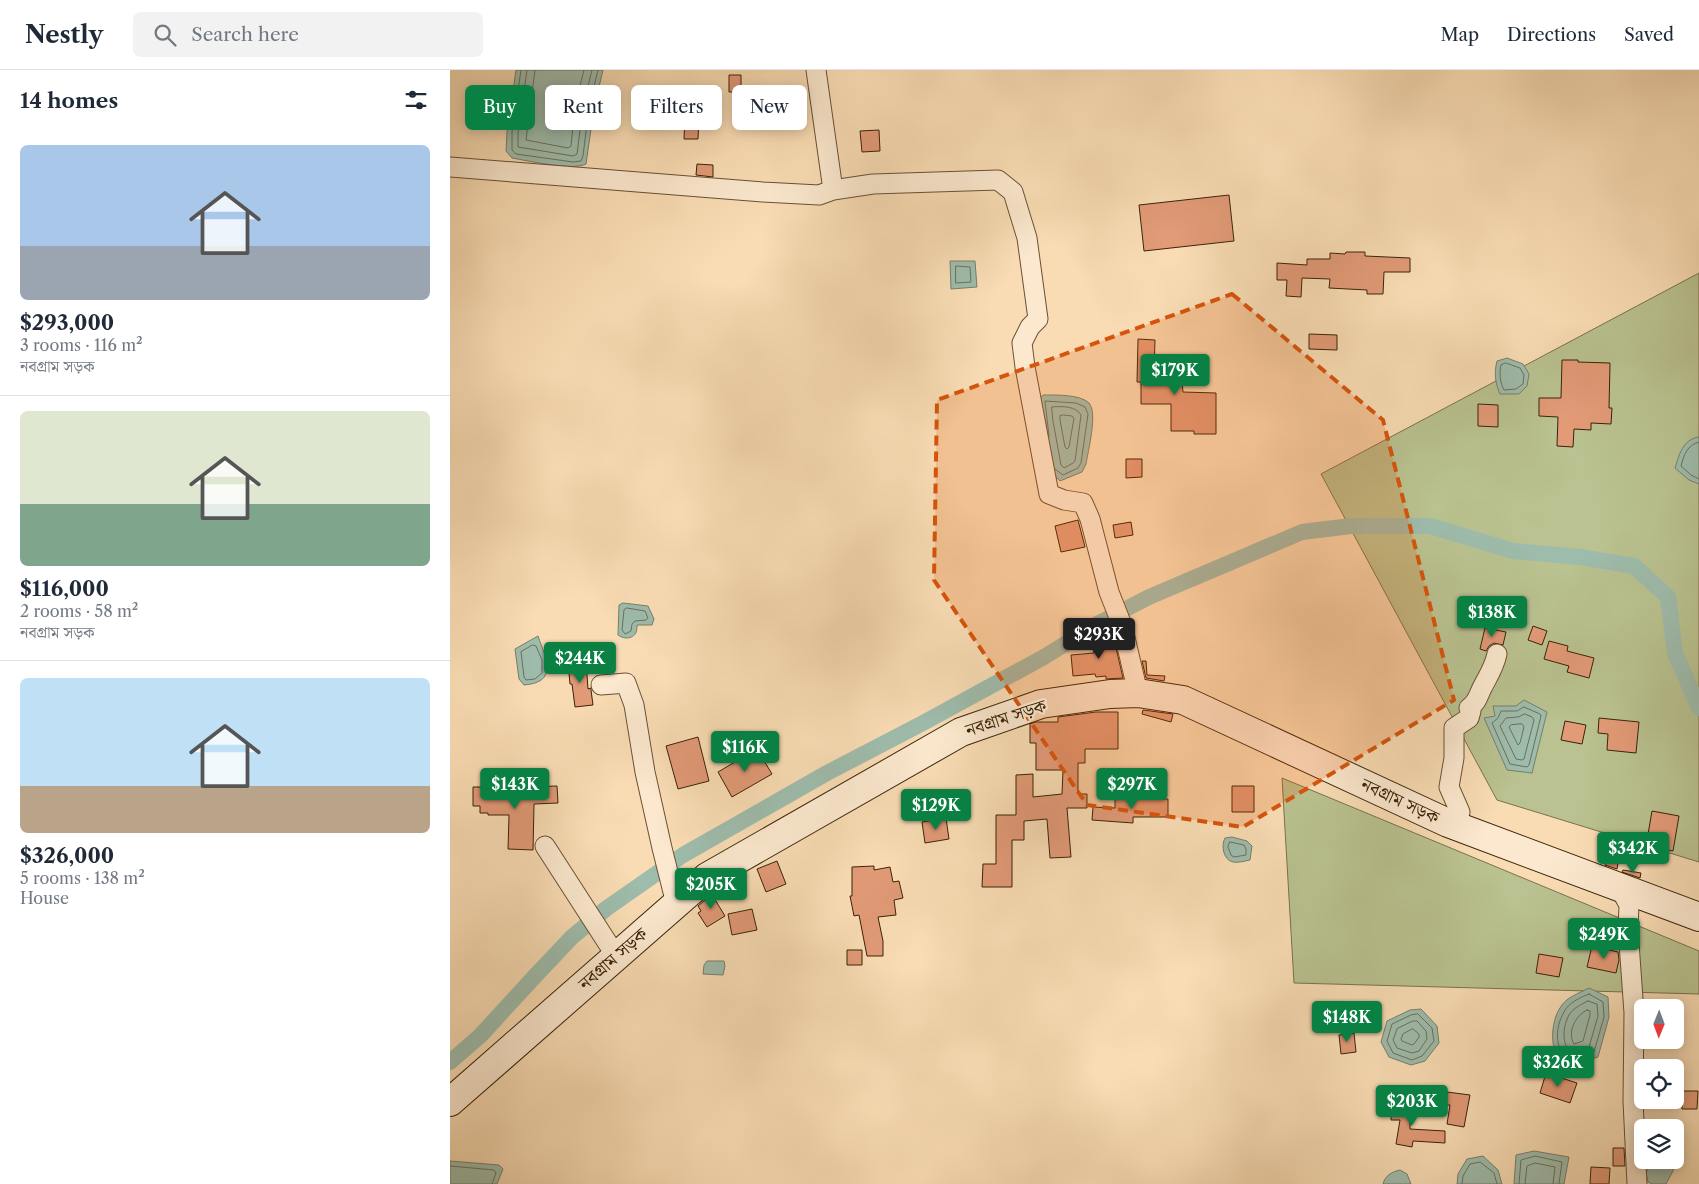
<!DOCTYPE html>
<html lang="en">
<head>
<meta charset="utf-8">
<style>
	body { margin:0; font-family:"Libre Caslon Text","Noto Serif Bengali",serif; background:#f2f2f3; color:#1f2937; height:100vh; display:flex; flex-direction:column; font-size:19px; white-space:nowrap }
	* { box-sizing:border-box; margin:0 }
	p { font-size:16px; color:#747a83 }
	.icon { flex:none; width:28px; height:28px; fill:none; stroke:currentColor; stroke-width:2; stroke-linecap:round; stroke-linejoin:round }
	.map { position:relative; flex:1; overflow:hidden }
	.drawer { display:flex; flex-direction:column; background:#fff; width:450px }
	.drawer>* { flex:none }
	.banner { position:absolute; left:15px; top:15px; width:475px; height:45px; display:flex; gap:10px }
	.needle { width:32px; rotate:181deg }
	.controls { position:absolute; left:1184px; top:929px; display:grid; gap:10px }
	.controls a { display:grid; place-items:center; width:50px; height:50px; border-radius:8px; background:#fff; box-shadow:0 2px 12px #0003; font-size:25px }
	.price { position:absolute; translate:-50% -42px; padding:0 11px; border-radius:5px; background:#0b8043; color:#fff; font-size:16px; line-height:32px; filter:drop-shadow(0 1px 2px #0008) }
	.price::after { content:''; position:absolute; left:50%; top:30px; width:15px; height:11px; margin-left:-8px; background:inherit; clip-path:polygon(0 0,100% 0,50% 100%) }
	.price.selected { background:#222; color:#fff }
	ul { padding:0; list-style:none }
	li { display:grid; align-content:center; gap:10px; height:265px; padding:0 20px }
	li+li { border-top:1px solid #e0e1e3 }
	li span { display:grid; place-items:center; height:155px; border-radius:8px; color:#555 }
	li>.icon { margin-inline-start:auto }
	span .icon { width:90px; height:90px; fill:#fffc; stroke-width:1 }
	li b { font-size:21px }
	h2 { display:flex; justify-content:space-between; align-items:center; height:60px; padding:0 20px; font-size:21px }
	.tag { padding:0 18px; border-radius:8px; background:#fff; box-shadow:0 2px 12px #0003; font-size:18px; line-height:45px }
	.tag.selected { background:#0b8043; color:#fff }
	header { display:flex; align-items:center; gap:30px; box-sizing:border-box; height:70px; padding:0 25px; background:#fff; border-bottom:1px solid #e0e1e3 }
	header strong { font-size:24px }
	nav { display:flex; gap:28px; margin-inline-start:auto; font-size:18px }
	.search { width:350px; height:45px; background:#f2f2f3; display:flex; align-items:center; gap:12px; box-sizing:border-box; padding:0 18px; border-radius:8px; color:#747a83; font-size:19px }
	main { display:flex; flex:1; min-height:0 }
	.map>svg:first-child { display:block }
	.green { fill:#b9c290; stroke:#79724c }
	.water { fill:#9ebcac; stroke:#767f6b }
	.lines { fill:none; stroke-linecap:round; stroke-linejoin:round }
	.shore { stroke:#6c705a; stroke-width:1 }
	.canal { stroke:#9ebcac; stroke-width:16 }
	.building { fill:#e29a77; stroke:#392309 }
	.minor-casing { stroke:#695134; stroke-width:21 }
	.secondary-casing { stroke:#392309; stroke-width:30 }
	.minor { stroke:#fbe8ce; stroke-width:19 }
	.secondary { stroke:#fbe8ce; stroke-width:28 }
	.marked { fill:#d6540c; fill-opacity:0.2; stroke:#d6540c; stroke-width:4; stroke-dasharray:10 6; stroke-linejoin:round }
	.labels { text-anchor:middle; stroke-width:4.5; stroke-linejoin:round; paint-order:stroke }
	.street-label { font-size:18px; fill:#392309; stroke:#fbe8ce }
</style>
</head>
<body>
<header>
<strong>Nestly</strong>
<div class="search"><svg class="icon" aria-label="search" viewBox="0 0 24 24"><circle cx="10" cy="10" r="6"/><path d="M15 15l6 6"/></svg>Search here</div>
<nav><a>Map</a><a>Directions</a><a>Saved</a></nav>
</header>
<main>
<section class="drawer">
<h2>14 homes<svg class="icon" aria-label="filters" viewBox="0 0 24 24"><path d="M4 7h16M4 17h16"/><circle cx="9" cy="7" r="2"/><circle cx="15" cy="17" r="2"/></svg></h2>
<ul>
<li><span style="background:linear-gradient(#a9c7e8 65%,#9aa5b1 0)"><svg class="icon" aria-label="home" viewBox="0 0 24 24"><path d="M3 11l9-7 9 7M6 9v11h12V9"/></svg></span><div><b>$293,000</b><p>3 rooms · 116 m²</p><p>নবগ্রাম সড়ক</p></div></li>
<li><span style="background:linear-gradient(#dfe7d0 60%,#7fa58c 0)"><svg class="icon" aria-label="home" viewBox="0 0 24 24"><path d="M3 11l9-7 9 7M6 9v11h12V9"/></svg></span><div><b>$116,000</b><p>2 rooms · 58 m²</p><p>নবগ্রাম সড়ক</p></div></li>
<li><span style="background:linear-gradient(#bfe0f5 70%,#b9a48a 0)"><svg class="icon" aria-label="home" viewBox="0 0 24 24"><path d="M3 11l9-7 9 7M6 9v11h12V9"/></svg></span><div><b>$326,000</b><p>5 rooms · 138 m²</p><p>House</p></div></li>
</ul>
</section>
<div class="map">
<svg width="1249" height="1114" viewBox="0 0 1249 1114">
	<rect width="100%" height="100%" fill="#f9dcb4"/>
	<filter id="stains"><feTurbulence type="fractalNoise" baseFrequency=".004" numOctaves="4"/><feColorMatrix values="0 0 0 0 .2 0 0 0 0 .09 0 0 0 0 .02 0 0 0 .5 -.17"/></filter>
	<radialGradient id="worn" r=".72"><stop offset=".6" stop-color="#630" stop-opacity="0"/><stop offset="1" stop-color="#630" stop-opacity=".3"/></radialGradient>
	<path class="green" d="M 1249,203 L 1249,792 L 1047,730 L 871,404 Z
		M 832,708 L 1249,881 L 1249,924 L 844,913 Z"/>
	<path class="water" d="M 66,0 L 153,0 L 144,38 L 136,94 C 123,101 79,91 62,88 L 56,81 L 57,62 Z
		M 500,191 L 525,191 L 527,217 L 501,219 Z
		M 1057,288 L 1073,294 L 1079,304 L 1077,316 L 1069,324 L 1050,324 C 1045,313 1044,302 1047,291 Z
		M 593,325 C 604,325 630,324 639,333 C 648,343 638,381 636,394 L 632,402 L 610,411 L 600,401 L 589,329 Z
		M 1249,367 L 1249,414 L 1239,410 L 1225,398 C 1229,385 1233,369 1249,367 Z
		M 173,533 L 198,536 L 204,549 L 202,555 L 187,555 C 188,568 177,571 168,565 L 169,535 Z
		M 88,566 C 96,589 109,612 74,615 L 69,609 L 65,579 Z
		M 1074,630 L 1097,642 L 1082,703 L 1057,700 L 1034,648 L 1045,646 L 1043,636 L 1066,636 Z
		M 782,767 L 797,771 L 802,776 L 800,790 C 795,791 788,793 783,792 C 773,790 771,775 775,768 Z
		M 257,891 L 274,891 L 275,896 L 273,905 L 253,904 L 254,895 Z
		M 1139,918 L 1158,927 L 1159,947 L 1148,987 C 1138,990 1125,996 1114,991 C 1098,984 1101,951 1110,938 C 1115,928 1129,923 1139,918 Z
		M 971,939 L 987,956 L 989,973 L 975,991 L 961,995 L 939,987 L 931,972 L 937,951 L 960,940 Z
		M 1084,1081 L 1119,1087 L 1114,1114 L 1064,1114 L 1066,1085 Z
		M 1033,1086 L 1048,1100 L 1052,1114 L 1007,1114 L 1008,1104 L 1017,1089 Z
		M 1201,1090 L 1222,1090 L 1224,1092 L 1223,1101 L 1216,1114 L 1202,1114 L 1198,1112 L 1196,1103 Z
		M 0,1091 L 49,1095 L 53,1099 L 47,1114 L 0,1114 Z
		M 950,1100 L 957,1104 L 961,1114 L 933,1114 C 935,1106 941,1102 950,1100 Z"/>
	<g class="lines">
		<path class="shore" d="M 71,0 L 62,62 L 62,80 L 66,84 L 123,92 L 131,91 L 133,86 L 139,37 L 148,0
			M 77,0 L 68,63 L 68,77 L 123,86 L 127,84 L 133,36 L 142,0
			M 85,0 L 76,70 L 118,78 L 121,76 L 125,35 L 134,0
			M 506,196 L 520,197 L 521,212 L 506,213 Z
			M 1056,293 L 1070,298 L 1074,305 L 1073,314 L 1066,319 L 1054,320 C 1050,313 1049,302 1051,295 Z
			M 602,337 C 612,336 626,336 631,345 L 625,391 L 623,393 L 614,398 L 611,395 L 603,351 Z
			M 613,345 L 622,346 L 624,348 L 619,377 L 617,379 L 615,377 L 610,350 L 610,346 Z
			M 599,366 L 595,331 L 626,333 L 635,337 L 638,344 L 631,393 L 628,398 L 613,405 L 605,399
			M 1249,372 C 1237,375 1234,385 1231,396 L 1241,405 L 1249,409
			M 177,538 L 195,541 L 198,548 L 196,550 L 185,551 L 182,554 L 181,561 L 175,564 L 172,560 L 174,540 Z
			M 83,575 L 86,576 L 92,590 L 92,603 L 85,609 L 76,610 L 74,607 L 71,582 Z
			M 1074,637 L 1090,644 L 1091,646 L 1079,695 L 1077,697 L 1060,694 L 1042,653 L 1048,648 L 1051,641 L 1067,641 Z
			M 1075,644 L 1082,647 L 1084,650 L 1074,689 L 1072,690 L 1066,689 L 1050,656 L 1056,648 L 1068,647 Z
			M 1072,654 L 1074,657 L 1070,673 L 1068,675 L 1059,657 L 1061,655 Z
			M 780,772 L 794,775 L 796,779 L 796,785 L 784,787 L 781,785 L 778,777 Z
			M 1139,924 L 1153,932 L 1154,947 L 1144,982 C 1110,1004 1099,968 1114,942 C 1118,933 1131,927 1139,924 Z
			M 1138,931 L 1147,934 L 1148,946 L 1139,977 C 1113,994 1109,963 1119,945 C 1123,938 1132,934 1138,931 Z
			M 1137,940 L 1140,941 L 1140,945 L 1133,971 L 1124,974 C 1117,962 1125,946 1137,940 Z
			M 968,944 L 982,958 L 984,971 L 972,986 L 962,990 L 943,983 L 937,971 L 942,954 L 961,945 Z
			M 963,951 L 967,951 L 976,961 L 977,969 L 969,981 L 962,983 L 947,978 L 943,970 L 947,959 Z
			M 963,959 L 969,964 L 969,967 L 964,974 L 962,975 L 952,971 L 951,969 L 953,964 Z
			M 0,1096 L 44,1100 L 46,1103 L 42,1114
			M 1012,1114 L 1013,1106 L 1020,1094 L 1030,1092 L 1044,1103 L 1047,1114
			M 1069,1114 L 1071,1090 L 1085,1086 L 1112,1092 L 1109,1114
			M 1075,1114 L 1077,1096 L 1085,1093 L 1105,1097 L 1103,1114"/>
		<path class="canal" d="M 0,992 L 30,966 L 86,905 L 122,867 L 157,838 L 233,785 L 377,703 L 473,653 L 594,587 L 649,553 L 699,527 L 852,462 L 901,456 L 980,456 L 1063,481 L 1130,487 L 1184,496 L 1218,527 L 1225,583 L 1249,638"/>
	</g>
	<path class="building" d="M 279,5 L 291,5 L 291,22 L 279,22 Z
		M 235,46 L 249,47 L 248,69 L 234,69 Z
		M 429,60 L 430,81 L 412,82 L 410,61 Z
		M 247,94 L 263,95 L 263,107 L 246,105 Z
		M 779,125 L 784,171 L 694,181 L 689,135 Z
		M 896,182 L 915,182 L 915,186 L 960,188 L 960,202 L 934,202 L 933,224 L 917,224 L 917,220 L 879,218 L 880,209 L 852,208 L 851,227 L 836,226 L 837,210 L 827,210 L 827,193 L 857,195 L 857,189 L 880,189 L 880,183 L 895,184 Z
		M 859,264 L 887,265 L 887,280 L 859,279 Z
		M 688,269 L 705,270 L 704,303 L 705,303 L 705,313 L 732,312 L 733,322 L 766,323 L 766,364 L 744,364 L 744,361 L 721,361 L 721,334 L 691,334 L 691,312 L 687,312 Z
		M 1112,290 L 1128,290 L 1128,292 L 1160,293 L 1159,338 L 1162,338 L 1161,354 L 1141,353 L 1141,360 L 1124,359 L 1123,377 L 1107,376 L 1108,347 L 1089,346 L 1089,328 L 1111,328 Z
		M 1028,334 L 1048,335 L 1048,357 L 1028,356 Z
		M 676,389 L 692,389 L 692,407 L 676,408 Z
		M 628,450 L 635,477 L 611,482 L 605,456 Z
		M 681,452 L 683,465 L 665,468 L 663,455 Z
		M 1083,556 L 1097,561 L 1092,575 L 1078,570 Z
		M 1035,558 L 1056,562 L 1053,575 L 1044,573 L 1039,576 L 1036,581 L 1030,579 Z
		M 663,565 L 673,608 L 656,609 L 656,606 L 646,607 L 645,604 L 623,606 L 621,585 L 644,583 L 642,566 Z
		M 1099,571 L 1118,576 L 1117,581 L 1144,588 L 1139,608 L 1117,602 L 1119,596 L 1094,589 Z
		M 136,591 L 138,619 L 141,618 L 141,620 L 143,635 L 125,637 L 122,614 L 120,614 L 118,592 Z
		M 692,591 L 696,591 L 697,605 L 715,606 L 714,611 L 696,608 Z
		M 693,640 L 723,644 L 721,652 L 692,644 Z
		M 646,642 L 668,642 L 668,679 L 635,679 L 635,693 L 628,693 L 628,724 L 637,724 L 637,738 L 617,738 L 621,787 L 600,788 L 597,749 L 574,751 L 574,770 L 562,770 L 562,817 L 532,817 L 533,794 L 546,794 L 546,745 L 566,745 L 566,705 L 583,704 L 583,727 L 612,724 L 613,700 L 586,700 L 586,673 L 580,673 L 580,654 L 586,652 L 608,652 L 608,647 Z
		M 1149,648 L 1189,652 L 1186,683 L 1157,680 L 1158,664 L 1148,663 Z
		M 1115,651 L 1136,655 L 1132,674 L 1111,670 Z
		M 248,667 L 259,711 L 228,719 L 216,676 Z
		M 307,679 L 322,704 L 282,727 L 268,702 Z
		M 107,716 L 108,733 L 84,734 L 83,780 L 58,779 L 59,745 L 38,745 L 38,743 L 30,743 L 30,736 L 23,736 L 23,717 L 55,717 L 55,724 L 80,723 L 79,717 Z
		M 782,716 L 804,716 L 804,742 L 782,742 Z
		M 665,728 L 718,729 L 718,747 L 683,747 L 683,753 L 642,750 L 643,737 L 665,738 Z
		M 1202,741 L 1229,746 L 1223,781 L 1196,776 Z
		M 496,748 L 499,769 L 475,773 L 472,752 Z
		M 327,791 L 336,814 L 316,822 L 307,799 Z
		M 1156,791 L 1168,793 L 1167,799 L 1155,795 Z
		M 424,796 L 424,800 L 440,797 L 443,812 L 449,811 L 453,828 L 444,830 L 446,845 L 428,847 L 433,871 L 433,886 L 417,886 L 409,845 L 404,846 L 400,826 L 402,826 L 402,797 Z
		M 1173,800 L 1191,803 L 1190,808 L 1172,802 Z
		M 269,818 L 272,822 L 264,828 L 275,846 L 257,857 L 248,843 L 251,841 L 248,836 Z
		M 302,839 L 307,860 L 282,865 L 278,844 Z
		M 1142,876 L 1168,882 L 1169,890 L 1166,903 L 1137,897 Z
		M 397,880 L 412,880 L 412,895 L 397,895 Z
		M 1089,884 L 1113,888 L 1109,907 L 1086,903 Z
		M 904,963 L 906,982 L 891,984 L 889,965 Z
		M 1096,1003 L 1127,1013 L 1120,1033 L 1090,1023 Z
		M 1232,1021 L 1248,1021 L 1247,1039 L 1232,1039 Z
		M 997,1022 L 1020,1025 L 1014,1057 L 997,1054 L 1000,1035 L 996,1035 Z
		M 942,1031 L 960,1032 L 960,1059 L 995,1061 L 995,1073 L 963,1071 L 962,1077 L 946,1074 L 950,1050 L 941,1050 Z
		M 1163,1078 L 1174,1078 L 1175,1096 L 1163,1096 Z
		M 1141,1097 L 1160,1098 L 1159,1114 L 1140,1114 Z"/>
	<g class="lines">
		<defs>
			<path id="minor" d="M 366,0 L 383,120 L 423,114 L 548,110 L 563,122 L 577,168 L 588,249 L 580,257 L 572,273 L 575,297 L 599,424 L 614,430 L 633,433 L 640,449 L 659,522 L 672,555 L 688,623
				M 0,97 L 313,122 L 369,125 L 383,120
				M 151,615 L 176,613 L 184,635 L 195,702 L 212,778 L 226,834
				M 1006,757 L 1010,742 L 999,717 L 1004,688 L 1004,658 L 1019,648 L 1021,641 L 1019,638 C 1027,633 1028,626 1032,618 C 1038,606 1044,598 1047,584
				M 95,776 L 166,886
				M 1169,817 L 1179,835 L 1178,859 L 1184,943 L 1183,1031 L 1187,1114"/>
			<path id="secondary" d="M 0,1032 L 257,807 L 511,662 L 591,634 L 660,624 L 688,623 L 733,630 L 998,753 L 1249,847"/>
		</defs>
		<use href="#minor" class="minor-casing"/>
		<use href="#secondary" class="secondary-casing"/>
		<use href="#minor" class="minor"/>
		<use href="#secondary" class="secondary"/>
	</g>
	<path class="marked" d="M 782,224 L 933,350 L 1004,630 L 793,757 L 637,735 L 484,510 L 487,330 Z"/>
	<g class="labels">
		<g class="street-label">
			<text transform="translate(556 648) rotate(-18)" y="6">নবগ্রাম সড়ক</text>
			<text transform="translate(950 731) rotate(25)" y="6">নবগ্রাম সড়ক</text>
			<text transform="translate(163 889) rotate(-41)" y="6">নবগ্রাম সড়ক</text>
		</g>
	</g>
	<rect width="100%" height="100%" filter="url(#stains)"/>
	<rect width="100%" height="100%" fill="url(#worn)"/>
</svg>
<div class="controls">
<a><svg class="needle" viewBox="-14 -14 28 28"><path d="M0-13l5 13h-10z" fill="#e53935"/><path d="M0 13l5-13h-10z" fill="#747a83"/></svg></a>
<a><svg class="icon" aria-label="locate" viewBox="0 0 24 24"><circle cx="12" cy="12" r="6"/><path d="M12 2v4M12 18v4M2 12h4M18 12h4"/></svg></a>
<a><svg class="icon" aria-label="layers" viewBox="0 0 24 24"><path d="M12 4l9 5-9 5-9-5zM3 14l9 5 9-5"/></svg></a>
</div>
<b class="price" style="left:725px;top:326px">$179K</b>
<b class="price" style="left:1042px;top:568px">$138K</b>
<b class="price selected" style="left:649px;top:590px">$293K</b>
<b class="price" style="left:130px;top:614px">$244K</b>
<b class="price" style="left:295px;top:703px">$116K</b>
<b class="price" style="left:65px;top:740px">$143K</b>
<b class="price" style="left:682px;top:740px">$297K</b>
<b class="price" style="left:486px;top:761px">$129K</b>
<b class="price" style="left:1183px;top:804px">$342K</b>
<b class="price" style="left:261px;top:840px">$205K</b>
<b class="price" style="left:1154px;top:890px">$249K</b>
<b class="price" style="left:897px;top:973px">$148K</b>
<b class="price" style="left:1108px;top:1018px">$326K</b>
<b class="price" style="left:962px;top:1057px">$203K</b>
<div class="banner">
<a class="tag selected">Buy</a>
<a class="tag">Rent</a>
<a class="tag">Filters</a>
<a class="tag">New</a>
</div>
</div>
</main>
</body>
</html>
